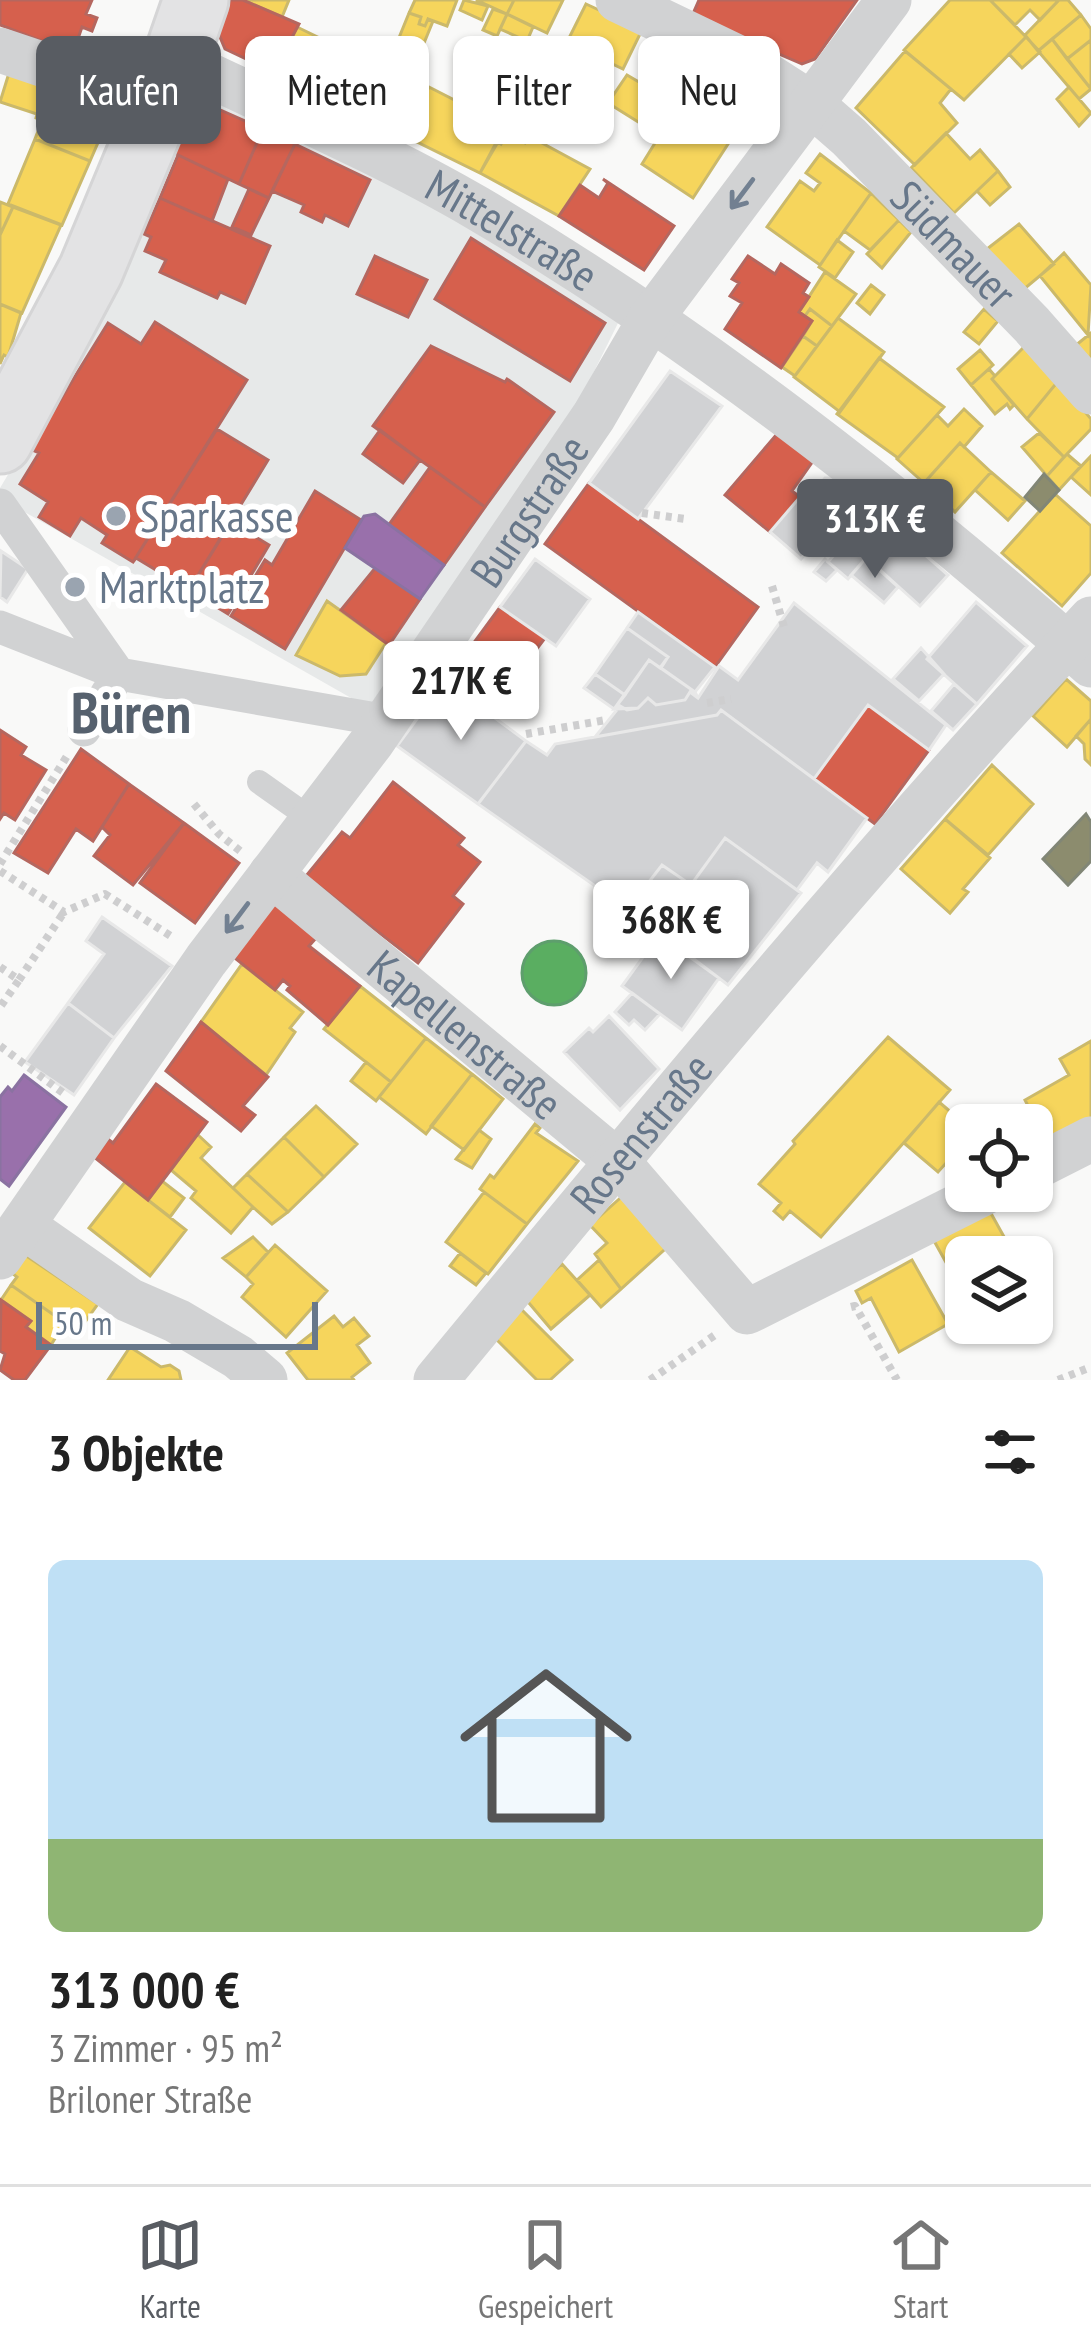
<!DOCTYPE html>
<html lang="de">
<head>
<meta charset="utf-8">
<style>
	body { margin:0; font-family:"PT Sans Narrow",sans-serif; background:#f2f2f2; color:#222; height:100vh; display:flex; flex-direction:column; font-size:45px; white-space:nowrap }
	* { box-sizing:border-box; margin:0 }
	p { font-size:39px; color:#767676 }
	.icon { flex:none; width:66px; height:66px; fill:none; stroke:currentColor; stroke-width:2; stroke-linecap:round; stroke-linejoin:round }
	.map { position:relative; height:1380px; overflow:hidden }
	.side { display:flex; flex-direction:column; background:#fff; flex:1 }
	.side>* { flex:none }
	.banner { position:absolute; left:36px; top:36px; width:1020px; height:108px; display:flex; gap:24px }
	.buttons { position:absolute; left:945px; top:1104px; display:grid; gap:24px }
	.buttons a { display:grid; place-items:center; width:108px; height:108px; border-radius:18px; background:#fff; box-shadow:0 3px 9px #0004; font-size:60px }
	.scale { position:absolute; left:36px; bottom:30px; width:282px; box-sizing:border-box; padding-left:12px; border:6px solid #67778a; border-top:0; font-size:33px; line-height:42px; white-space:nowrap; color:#67778a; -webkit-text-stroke:9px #fff; paint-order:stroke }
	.price { position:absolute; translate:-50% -102px; padding:0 27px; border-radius:12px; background:#fff; color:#222; font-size:39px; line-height:78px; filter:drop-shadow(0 3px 6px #0008) }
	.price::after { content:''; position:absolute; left:50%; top:72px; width:36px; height:27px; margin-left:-18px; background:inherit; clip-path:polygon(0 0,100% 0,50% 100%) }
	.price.selected { background:#585c62; color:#fff }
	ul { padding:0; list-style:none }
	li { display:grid; align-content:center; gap:24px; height:636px; padding:0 48px }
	li span { display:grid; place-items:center; height:372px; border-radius:18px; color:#555 }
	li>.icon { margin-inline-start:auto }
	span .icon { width:216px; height:216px; fill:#fffc; stroke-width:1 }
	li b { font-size:51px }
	h2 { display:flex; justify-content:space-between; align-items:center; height:144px; padding:0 48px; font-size:51px }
	.tag { padding:0 42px; border-radius:18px; background:#fff; box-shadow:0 3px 9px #0004; font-size:42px; line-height:108px }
	.tag.selected { background:#585c62; color:#fff }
	.menu { display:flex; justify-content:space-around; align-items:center; height:168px; border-top:3px solid #e0e0e0; background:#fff; font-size:33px; color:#767676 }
	.menu a { display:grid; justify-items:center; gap:6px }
	.menu .selected { color:#585c62 }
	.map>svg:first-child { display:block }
	.built { fill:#e7e9e9 }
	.homes { fill:#f6d55c; stroke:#cbb96a; stroke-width:3 }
	.shops { fill:#d6604d; stroke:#b5675f; stroke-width:3 }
	.offices { fill:#9970ab; stroke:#8a72a1; stroke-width:3 }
	.public { fill:#5aae61; stroke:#5e9e6d; stroke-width:3 }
	.industry { fill:#8c8c6e; stroke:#818676; stroke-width:3 }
	.building { fill:#d1d2d4; stroke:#e8e8e8; stroke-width:3 }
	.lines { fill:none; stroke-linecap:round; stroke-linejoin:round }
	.secondary-casing { stroke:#d5d5d6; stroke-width:69 }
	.path { stroke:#cececf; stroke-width:8; stroke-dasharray:6 6; stroke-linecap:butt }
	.service { stroke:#d1d2d3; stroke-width:24 }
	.pedestrian { stroke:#d1d2d3; stroke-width:33 }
	.minor { stroke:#d1d2d3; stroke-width:45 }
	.secondary { stroke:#e3e3e4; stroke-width:63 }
	.oneway { stroke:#728091 }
	.poi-dot { fill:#9aa4b0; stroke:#fff; stroke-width:4.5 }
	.labels { text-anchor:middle; stroke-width:12; stroke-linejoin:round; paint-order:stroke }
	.street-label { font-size:45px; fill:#67778a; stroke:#fff }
	.poi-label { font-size:45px; fill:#67778a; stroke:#fff; text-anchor:start }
	.district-label { font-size:57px; font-weight:bold; fill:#56616e; stroke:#fff }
</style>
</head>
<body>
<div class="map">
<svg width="1091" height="1380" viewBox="0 0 1091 1380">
	<rect width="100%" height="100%" fill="#f9f9f8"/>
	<path class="built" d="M 195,84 L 464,217 L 622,315 L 575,410 L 374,711 L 0,498 L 0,488 L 102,318 Z"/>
	<path class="homes" d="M 243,0 L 289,0 L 282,17 Z
		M 415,0 L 457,0 L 447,26 L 428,19 L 425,26 L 419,24 L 421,17 L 409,13 Z
		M 464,0 L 488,6 L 482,20 L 460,10 Z
		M 476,0 L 514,0 L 507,14 Z
		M 514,0 L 563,0 L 547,33 L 507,14 Z
		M 950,0 L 990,0 L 1026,37 L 964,100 L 904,50 Z
		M 990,0 L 1059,0 L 1040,20 L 1030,10 L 1015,25 Z
		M 1059,0 L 1068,0 L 1081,15 L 1038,51 L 1025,35 Z
		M 586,4 L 642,30 L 623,69 L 567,42 Z
		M 493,9 L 507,14 L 497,36 L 483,30 Z
		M 409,13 L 421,17 L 419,24 L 425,26 L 428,19 L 433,21 L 415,65 L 392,55 Z
		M 507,14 L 533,27 L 527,41 L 500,29 Z
		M 1081,15 L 1091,29 L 1091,40 L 1067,59 L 1052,39 Z
		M 297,27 L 363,59 L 342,104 L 263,67 L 277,40 L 288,45 Z
		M 1026,37 L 1040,52 L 1022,68 L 1009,54 Z
		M 1052,39 L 1091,89 L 1079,99 L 1038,51 Z
		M 1091,40 L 1091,89 L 1067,59 Z
		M 569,43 L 595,56 L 585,77 L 558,64 Z
		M 663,44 L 688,56 L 674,80 L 650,65 Z
		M 905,51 L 951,89 L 940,103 L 957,123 L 915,165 L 856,108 Z
		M 361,63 L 425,95 L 406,134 L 343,102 Z
		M 650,65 L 674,80 L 664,98 L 640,83 Z
		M 9,73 L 105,104 L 110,115 L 90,161 L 35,139 L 42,121 L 36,118 L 37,114 L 0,102 Z
		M 627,75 L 661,95 L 643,125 L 608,103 Z
		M 560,77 L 589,93 L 574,124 L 544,108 Z
		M 429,87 L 505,126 L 480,173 L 405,136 Z
		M 1069,87 L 1091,113 L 1079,126 L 1057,99 Z
		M 676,109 L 730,141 L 693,198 L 642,164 Z
		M 508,132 L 525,143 L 529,136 L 590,169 L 559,216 L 480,173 L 498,142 L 501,144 Z
		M 946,133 L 970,159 L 980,150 L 998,171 L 954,213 L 911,168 Z
		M 35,139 L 90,161 L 62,225 L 8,204 Z
		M 820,154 L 871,193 L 820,265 L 767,227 L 800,181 L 814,191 L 820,183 L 806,173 Z
		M 998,171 L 1010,187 L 990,205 L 977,191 Z
		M 871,193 L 899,220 L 870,250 L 844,231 Z
		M 0,202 L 13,207 L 0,235 Z
		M 13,207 L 61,225 L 22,313 L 0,304 L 0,235 Z
		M 899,220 L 911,232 L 882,268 L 867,254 Z
		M 1019,224 L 1054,264 L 1023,290 L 987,249 Z
		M 837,240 L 853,252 L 835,278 L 819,267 Z
		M 1064,253 L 1091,285 L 1088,335 L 1040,276 Z
		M 825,272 L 856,294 L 832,326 L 810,309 L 805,316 L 799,312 Z
		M 871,285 L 884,295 L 870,314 L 857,303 Z
		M 0,304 L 21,313 L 8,357 L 4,355 L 0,364 Z
		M 810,309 L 832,326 L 817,346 L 803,336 L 812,321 L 805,316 Z
		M 984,309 L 998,321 L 979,344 L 964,332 Z
		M 838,318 L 884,352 L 840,412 L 794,377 Z
		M 1091,333 L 1091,375 L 1070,350 Z
		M 803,336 L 817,346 L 795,376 L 782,367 Z
		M 1026,345 L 1059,380 L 1027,419 L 992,379 Z
		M 980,350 L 993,365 L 971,385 L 958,369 Z
		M 879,358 L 944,407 L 898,458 L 837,414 Z
		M 989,369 L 995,376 L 992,379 L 1014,405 L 1010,409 L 1007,404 L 995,414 L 971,385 Z
		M 1059,380 L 1091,419 L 1091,429 L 1064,457 L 1027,419 Z
		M 964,409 L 982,426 L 964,447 L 960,443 L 924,483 L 897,459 L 937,415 L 948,426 Z
		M 1039,433 L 1064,457 L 1047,476 L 1022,447 Z
		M 960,443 L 991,472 L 955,512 L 924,483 Z
		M 1067,454 L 1081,466 L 1059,490 L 1047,476 Z
		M 1091,456 L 1091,495 L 1071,477 Z
		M 991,472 L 1025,501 L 1008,520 L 975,490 Z
		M 1055,494 L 1091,526 L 1091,573 L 1062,606 L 1002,553 Z
		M 327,601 L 386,643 L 366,674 L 340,676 L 296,655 Z
		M 1066,679 L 1091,701 L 1091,719 L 1067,747 L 1033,716 Z
		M 1091,719 L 1091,765 L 1085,759 L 1084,744 L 1076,736 Z
		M 992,765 L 1033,804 L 988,855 L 945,819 Z
		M 945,819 L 990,858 L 963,889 L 968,892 L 950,913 L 901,869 Z
		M 242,964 L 303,1012 L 290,1028 L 295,1032 L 266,1075 L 201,1022 Z
		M 360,986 L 426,1038 L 391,1082 L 324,1029 Z
		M 888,1037 L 950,1090 L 821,1237 L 790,1211 L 783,1219 L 774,1211 L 781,1203 L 759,1184 L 795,1144 L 793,1141 Z
		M 426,1038 L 472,1074 L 426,1134 L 379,1097 Z
		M 1091,1041 L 1091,1118 L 1047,1143 L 1025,1100 L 1069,1075 L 1060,1059 Z
		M 366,1062 L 391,1082 L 376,1101 L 351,1081 Z
		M 472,1074 L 503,1099 L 464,1150 L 431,1126 Z
		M 939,1102 L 966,1125 L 966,1141 L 938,1172 L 904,1143 Z
		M 316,1106 L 357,1144 L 324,1177 L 284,1137 Z
		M 535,1124 L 540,1128 L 536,1133 L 578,1161 L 527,1224 L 480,1189 L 490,1175 L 494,1178 Z
		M 479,1130 L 491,1139 L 472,1168 L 456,1159 Z
		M 197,1134 L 211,1147 L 201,1158 L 253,1207 L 231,1233 L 191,1198 L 196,1191 L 171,1170 Z
		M 284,1137 L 324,1177 L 288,1212 L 247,1174 Z
		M 247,1174 L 288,1212 L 272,1224 L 253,1207 L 233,1188 Z
		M 162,1181 L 184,1198 L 170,1217 L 148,1200 Z
		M 125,1182 L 186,1230 L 150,1276 L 89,1228 Z
		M 484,1192 L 527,1224 L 488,1274 L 446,1242 Z
		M 627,1192 L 673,1242 L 621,1289 L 595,1254 L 607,1243 L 590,1225 Z
		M 988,1208 L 1013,1253 L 1006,1257 L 966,1257 L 966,1279 L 958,1284 L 933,1239 Z
		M 253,1237 L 268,1252 L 246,1277 L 223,1258 Z
		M 275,1245 L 327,1291 L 286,1337 L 242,1297 L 253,1284 L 246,1277 Z
		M 460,1253 L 486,1273 L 476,1285 L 450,1266 Z
		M 25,1255 L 98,1304 L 75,1336 L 58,1324 L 61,1320 L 11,1285 L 17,1277 L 12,1273 Z
		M 599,1260 L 621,1289 L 601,1307 L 577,1280 Z
		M 912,1260 L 948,1324 L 899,1352 L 871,1298 L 862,1303 L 856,1291 Z
		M 562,1264 L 590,1295 L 551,1329 L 523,1296 Z
		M 11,1285 L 61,1320 L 58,1324 L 62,1327 L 51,1345 L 26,1327 L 31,1321 L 1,1300 Z
		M 518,1306 L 572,1360 L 550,1380 L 537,1380 L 491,1334 Z
		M 334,1316 L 343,1327 L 354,1318 L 369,1336 L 357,1345 L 370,1363 L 352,1377 L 354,1380 L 308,1380 L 287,1353 Z
		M 130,1347 L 161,1367 L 170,1365 L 179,1371 L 181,1380 L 108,1380 Z"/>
	<path class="shops" d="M 0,0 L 92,0 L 86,14 L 97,18 L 92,31 L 82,27 L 73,53 L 0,25 Z
		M 230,0 L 243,0 L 299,24 L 288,45 L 277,40 L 263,67 L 225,49 L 217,30 Z
		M 699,0 L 857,0 L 815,59 L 802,64 L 692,16 Z
		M 690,53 L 755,89 L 757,97 L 731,141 L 664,98 Z
		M 198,100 L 263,129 L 239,184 L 174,153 Z
		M 263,129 L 295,144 L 269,198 L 239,184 Z
		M 295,144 L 370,180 L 348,226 L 325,215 L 322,222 L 301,212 L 304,205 L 272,191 Z
		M 178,155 L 228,179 L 212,221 L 160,198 Z
		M 603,179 L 674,226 L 644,270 L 559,216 L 580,185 L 599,198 L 608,183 Z
		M 249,189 L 269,198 L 251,235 L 232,227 Z
		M 160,198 L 270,246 L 245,303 L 220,292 L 217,298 L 160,272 L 166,260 L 145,251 L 151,237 L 144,234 Z
		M 471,238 L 605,323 L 570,381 L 435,299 Z
		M 375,256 L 427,280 L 408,317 L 357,294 Z
		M 748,256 L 775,274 L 781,264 L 809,283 L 803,293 L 809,297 L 799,312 L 812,321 L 781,368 L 725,329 L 742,303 L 730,296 L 739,283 L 732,279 Z
		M 155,322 L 247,380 L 133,562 L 102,543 L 107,535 L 81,518 L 70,536 L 39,517 L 48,502 L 20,484 L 39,453 L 30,449 L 108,323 L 141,344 Z
		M 431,346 L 505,382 L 507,379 L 554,412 L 485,507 L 373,426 Z
		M 217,429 L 268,460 L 189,590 L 136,558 L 133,562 Z
		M 380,430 L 420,460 L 403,483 L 363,454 Z
		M 777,434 L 813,461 L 792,491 L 800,497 L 770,532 L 725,495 Z
		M 430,467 L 485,507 L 444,565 L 388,526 Z
		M 589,483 L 758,607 L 715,667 L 545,544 Z
		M 315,491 L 361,520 L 285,649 L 231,616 L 265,560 L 272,565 Z
		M 231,522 L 269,545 L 228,614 L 189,590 Z
		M 376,567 L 420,599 L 389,645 L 341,610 Z
		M 500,607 L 545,638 L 502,695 L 459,663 Z
		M 868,705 L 929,750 L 875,824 L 814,779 Z
		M 0,730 L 26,747 L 21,755 L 46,770 L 15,820 L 4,813 L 0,819 Z
		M 81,749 L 129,784 L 93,841 L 76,829 L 48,873 L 14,853 Z
		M 393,782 L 464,838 L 458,845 L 480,862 L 453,896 L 463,904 L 418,963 L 306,876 L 342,832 L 350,838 Z
		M 129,784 L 184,823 L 133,885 L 94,856 L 110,835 L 102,827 Z
		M 184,823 L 239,863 L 195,923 L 140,883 Z
		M 271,900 L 317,937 L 309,946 L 360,986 L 328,1025 L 287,990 L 290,986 L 283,980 L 275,990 L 231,955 Z
		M 201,1022 L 268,1077 L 243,1106 L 255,1115 L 241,1131 L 166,1071 Z
		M 156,1084 L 207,1122 L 148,1200 L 94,1157 L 108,1139 L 113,1143 Z
		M 1,1300 L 31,1321 L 26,1327 L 51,1345 L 25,1380 L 14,1380 L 0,1370 L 5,1354 L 0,1351 Z"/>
	<path class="offices" d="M 375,514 L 444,565 L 420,599 L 345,548 L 364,516 Z
		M 24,1075 L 66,1107 L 9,1186 L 0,1179 L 0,1097 L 8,1087 L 12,1091 Z"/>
	<path class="public" d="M522 973a32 32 0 1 1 64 0a32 32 0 1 1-64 0Z"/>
	<path class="industry" d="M 1044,474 L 1059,490 L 1040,511 L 1025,497 Z
		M 1086,814 L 1091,822 L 1091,861 L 1068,885 L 1043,859 Z"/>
	<path class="building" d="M 670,371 L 722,406 L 638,519 L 589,483 Z
		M 825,478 L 835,478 L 868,505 L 841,536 L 827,526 L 801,559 L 770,532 L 800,497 L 806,502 Z
		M 873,509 L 948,575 L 920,606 L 847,540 Z
		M 847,540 L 866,558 L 848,579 L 828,562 Z
		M 1,551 L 28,569 L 7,602 L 0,597 Z
		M 866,558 L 898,587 L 884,603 L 851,575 Z
		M 535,559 L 590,599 L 556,646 L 500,607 Z
		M 825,559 L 837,570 L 826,581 L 814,572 Z
		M 976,602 L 1027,646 L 977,704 L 927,659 Z
		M 794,603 L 946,725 L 929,750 L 868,705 L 814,779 L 721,710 L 717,715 L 595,737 L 620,706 L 627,710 L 638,708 L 648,698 L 656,705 L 685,700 L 690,692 L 698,698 L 719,666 L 738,680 Z
		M 638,612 L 715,667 L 695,692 L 661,668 L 668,657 L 627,628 Z
		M 627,628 L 668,657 L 660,668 L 649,660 L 625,695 L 595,674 Z
		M 921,648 L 944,674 L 919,701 L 893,679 Z
		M 649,660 L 695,692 L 698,698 L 690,692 L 685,700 L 656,705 L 648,698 L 638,708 L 614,709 Z
		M 595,674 L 625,695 L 614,709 L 584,688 Z
		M 445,681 L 526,741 L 478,804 L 397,746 Z
		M 954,684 L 977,704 L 953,730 L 931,711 Z
		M 721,710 L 867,818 L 828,872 L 817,863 L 797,890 L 725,838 L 691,885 L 662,865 L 628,909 L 478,804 L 526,741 L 547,755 L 555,744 L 717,715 Z
		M 725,838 L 801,893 L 728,985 L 628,909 L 662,865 L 691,885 Z
		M 102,917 L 172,966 L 114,1038 L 68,1003 L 104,954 L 86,941 Z
		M 659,935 L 719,978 L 682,1030 L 622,986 Z
		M 632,993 L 660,1014 L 645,1030 L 634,1020 L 629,1025 L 615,1012 Z
		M 68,1003 L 114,1038 L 74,1095 L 25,1062 Z
		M 609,1016 L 659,1069 L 620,1110 L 564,1052 L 589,1028 L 593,1032 Z"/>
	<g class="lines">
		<defs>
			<path id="secondary" d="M 0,441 L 91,270 L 160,104 L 196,0"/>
		</defs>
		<use href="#secondary" class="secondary-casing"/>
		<path class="path" d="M 642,513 L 685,519
			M 772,586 L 785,630
			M 707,703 L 731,699
			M 526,734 L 606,720
			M 194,804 L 219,834 L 244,854
			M 0,864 L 67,756
			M 0,871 L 64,912 L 105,894 L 174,938
			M 0,967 L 19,980 L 0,1007
			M 19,980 L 64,912
			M 0,1046 L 66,1095
			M 851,1307 L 855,1306 L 897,1380
			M 650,1380 L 718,1333
			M 1058,1380 L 1091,1367"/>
		<path class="service" d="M 259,782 L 314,821"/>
		<path class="pedestrian" d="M 0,505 L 119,674
			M 0,627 L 119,674 L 376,719 L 384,725
			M 84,730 L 119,674"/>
		<g class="minor">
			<path id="s1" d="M 618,0 L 745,61 L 810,103 L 849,137 L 1032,325 L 1091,392"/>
			<path d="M 0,50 L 160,104"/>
			<path id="s2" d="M 175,59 C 275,107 381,152 477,208 C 698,338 899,496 1091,665"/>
			<path id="s3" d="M 271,874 L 617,1161 L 747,1312 L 988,1191"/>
			<path d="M 1032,1169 L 1091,1139"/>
			<path d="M 23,1226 L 129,1300 L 177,1321 L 238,1357 L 265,1380"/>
			<path id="s4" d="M 0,1257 L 206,960 L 372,742 L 594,416 L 651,318 L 889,0"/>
			<path id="s5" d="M 436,1380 C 649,1122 863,863 1091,619"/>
		</g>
		<use href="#secondary" class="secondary"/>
	</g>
	<defs><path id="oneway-shaft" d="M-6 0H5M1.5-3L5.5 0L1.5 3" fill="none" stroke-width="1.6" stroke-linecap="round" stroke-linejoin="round" transform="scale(3)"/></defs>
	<g class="oneway">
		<use href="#oneway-shaft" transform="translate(742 194) rotate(127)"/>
		<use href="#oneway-shaft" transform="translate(237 918) rotate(127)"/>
	</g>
	<g class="poi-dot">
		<circle cx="116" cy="516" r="12"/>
		<circle cx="75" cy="587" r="12"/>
	</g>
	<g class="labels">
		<g class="street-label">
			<text dy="16" stroke="none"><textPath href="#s2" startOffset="378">Mittelstraße</textPath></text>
			<text dy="16" stroke="none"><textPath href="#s1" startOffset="420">Südmauer</textPath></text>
			<text dy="16" stroke="none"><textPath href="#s4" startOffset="915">Burgstraße</textPath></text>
			<text dy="16" stroke="none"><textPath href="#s3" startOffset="252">Kapellenstraße</textPath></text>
			<text dy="16" stroke="none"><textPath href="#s5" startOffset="321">Rosenstraße</textPath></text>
		</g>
		<g class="poi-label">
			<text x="140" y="532">Sparkasse</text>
			<text x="99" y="603">Marktplatz</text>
		</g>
		<g class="district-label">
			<text x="131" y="733">Büren</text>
		</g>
	</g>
</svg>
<div class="buttons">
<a><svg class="icon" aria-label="locate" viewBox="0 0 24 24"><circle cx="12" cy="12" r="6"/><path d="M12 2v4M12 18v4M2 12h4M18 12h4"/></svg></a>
<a><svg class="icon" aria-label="layers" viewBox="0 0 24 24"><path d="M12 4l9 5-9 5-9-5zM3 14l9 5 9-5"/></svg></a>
</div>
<div class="scale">50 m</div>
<b class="price selected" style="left:875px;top:581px">313K €</b>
<b class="price" style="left:461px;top:743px">217K €</b>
<b class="price" style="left:671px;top:982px">368K €</b>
<div class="banner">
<a class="tag selected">Kaufen</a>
<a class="tag">Mieten</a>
<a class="tag">Filter</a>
<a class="tag">Neu</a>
</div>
</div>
<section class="side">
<h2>3 Objekte<svg class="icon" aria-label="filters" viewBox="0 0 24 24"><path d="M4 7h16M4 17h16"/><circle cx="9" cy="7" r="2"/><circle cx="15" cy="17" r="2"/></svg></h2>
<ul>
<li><span style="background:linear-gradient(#bfe0f5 75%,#8fb573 0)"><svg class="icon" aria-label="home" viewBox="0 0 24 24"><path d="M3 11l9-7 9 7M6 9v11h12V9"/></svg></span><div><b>313 000 €</b><p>3 Zimmer · 95 m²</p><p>Briloner Straße</p></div></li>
</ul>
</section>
<nav class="menu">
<a class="selected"><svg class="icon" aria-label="map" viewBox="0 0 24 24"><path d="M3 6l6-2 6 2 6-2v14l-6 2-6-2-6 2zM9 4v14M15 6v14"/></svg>Karte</a>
<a><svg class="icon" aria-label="saved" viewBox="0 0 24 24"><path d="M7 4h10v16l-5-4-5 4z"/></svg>Gespeichert</a>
<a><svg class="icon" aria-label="home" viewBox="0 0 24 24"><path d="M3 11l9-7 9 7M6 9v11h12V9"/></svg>Start</a>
</nav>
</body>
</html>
